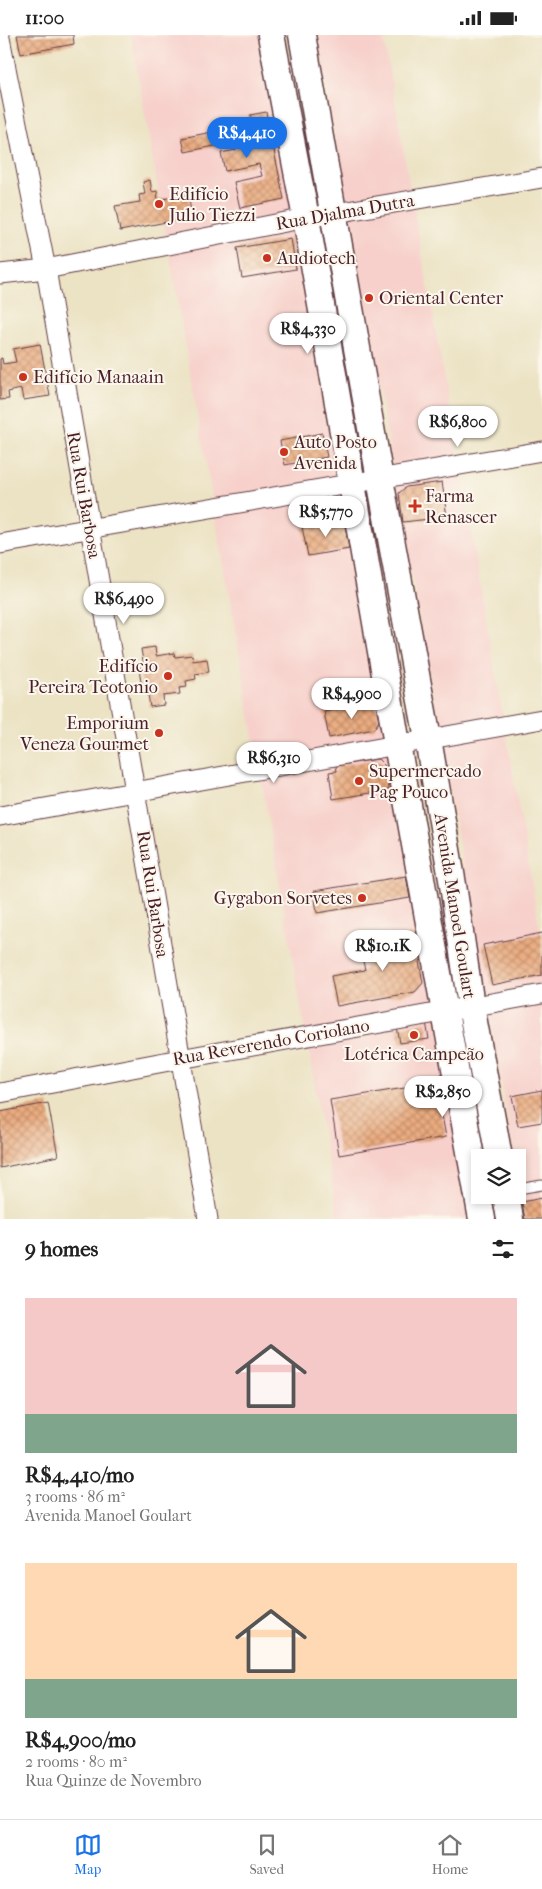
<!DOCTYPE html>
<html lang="en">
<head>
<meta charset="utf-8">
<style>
	body { margin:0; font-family:"IM FELL French Canon",serif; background:#f2f2f2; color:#222; height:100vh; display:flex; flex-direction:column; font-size:19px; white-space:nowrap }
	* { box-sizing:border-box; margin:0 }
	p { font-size:16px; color:#767676 }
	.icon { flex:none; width:28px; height:28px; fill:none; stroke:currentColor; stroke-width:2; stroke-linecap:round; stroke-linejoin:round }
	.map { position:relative; height:1184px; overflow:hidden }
	.side { display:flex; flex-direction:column; background:#fff; flex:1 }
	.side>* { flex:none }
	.fabs { position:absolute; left:471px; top:1114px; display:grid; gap:10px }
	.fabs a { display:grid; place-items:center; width:55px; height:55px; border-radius:0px; background:#fff; box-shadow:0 2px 8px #0003; font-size:25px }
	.price { position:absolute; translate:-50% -42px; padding:0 11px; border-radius:18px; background:#fff; color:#222; font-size:16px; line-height:32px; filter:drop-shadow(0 1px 2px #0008) }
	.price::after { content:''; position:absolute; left:50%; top:30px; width:15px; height:11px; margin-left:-8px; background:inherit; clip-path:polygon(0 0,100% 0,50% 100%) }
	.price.active { background:#1a73e8; color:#fff }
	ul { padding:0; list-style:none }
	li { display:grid; align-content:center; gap:10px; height:265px; padding:0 25px }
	li span { display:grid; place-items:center; height:155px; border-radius:0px; color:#555 }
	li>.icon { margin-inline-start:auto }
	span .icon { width:90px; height:90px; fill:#fffc; stroke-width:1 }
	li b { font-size:21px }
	h2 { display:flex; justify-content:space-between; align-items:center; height:60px; padding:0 25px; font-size:21px }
	.status { display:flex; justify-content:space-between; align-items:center; height:35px; padding:0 25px; background:#fff; direction:ltr }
	.status svg { height:14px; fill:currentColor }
	.dock { display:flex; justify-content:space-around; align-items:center; height:70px; border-top:1px solid #e0e0e0; background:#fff; font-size:14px; color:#767676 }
	.dock a { display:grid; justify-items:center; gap:2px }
	.dock .active { color:#1a73e8 }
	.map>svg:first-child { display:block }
	.built { fill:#f7d0cb }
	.building { fill:url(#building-cross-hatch) }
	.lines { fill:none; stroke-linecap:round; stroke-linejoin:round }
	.service-casing { stroke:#623c42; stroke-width:11 }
	.minor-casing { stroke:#623c42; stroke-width:21 }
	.secondary-casing { stroke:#623c42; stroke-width:29 }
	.service { stroke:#fff; stroke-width:9 }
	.minor { stroke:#fff; stroke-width:19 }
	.secondary { stroke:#fff; stroke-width:26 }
	.poi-dot { fill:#c8321e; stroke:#fbf7ec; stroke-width:2 }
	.labels { text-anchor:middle; stroke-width:4; stroke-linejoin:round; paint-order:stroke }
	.poi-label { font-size:18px; fill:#4a1f2b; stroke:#fbf7ec; text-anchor:start }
	.street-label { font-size:18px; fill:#4a1f2b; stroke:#fbf7ec }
</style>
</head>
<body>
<div class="status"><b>11:00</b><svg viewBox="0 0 49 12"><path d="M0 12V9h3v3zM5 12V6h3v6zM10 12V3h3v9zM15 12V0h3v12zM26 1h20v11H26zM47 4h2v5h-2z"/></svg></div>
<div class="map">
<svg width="542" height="1184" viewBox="0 0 542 1184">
	<defs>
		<pattern id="building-cross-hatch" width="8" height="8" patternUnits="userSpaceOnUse" patternTransform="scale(1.25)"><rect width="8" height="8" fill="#eaac80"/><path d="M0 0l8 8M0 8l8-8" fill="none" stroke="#c08b69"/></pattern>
	</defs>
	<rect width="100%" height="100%" fill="#fbf7ec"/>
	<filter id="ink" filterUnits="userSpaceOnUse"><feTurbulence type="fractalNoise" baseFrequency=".02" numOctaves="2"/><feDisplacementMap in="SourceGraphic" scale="10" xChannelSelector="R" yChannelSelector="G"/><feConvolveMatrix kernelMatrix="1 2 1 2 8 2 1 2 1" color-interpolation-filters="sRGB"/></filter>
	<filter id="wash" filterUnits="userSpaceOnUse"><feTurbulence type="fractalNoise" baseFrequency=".0096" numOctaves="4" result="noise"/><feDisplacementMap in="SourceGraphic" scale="20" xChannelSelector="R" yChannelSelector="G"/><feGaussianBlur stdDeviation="1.12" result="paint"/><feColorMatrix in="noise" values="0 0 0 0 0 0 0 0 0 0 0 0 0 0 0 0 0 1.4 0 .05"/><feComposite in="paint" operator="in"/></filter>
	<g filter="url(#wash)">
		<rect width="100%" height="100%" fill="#ece3c4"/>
		<path class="built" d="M 131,0 L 261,0 L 473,1184 L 338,1184 Z
			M 317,0 L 383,0 L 457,415 L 542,907 L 542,1184 L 525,1184 L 518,1144 L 518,1122 L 514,1122 Z"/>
		<g id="blocks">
			<path class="building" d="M 17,0 L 73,0 L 74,9 L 21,19 Z
				M 266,77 L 284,164 L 240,173 L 234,147 L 262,141 L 259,129 L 225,136 L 221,118 L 236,115 L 234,107 L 185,117 L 182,103 L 252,89 L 250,80 Z
				M 150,145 L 152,157 L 157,156 L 158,165 L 188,159 L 192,182 L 120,196 L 115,171 L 140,167 L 139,160 L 145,159 L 143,147 Z
				M 291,204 L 296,234 L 242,243 L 237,213 Z
				M 40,309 L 50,361 L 23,365 L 21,354 L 8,357 L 9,364 L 0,365 L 0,324 L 2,323 L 3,329 L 16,327 L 13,314 Z
				M 322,398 L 327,422 L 285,430 L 280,406 Z
				M 442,447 L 447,482 L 403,487 L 399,458 L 406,452 Z
				M 344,485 L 349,514 L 308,521 L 302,492 Z
				M 155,612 L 156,621 L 174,618 L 175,622 L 192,620 L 193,626 L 207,624 L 209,637 L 195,639 L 196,644 L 186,646 L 187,652 L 179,653 L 180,659 L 163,661 L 164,670 L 150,672 L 147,653 L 142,654 L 139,633 L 144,632 L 141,614 Z
				M 375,666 L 379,686 L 374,694 L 329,703 L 324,677 Z
				M 378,724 L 385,731 L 389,755 L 333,764 L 329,737 L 337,736 L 336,731 Z
				M 406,841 L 410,863 L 317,878 L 314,856 Z
				M 419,898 L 424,925 L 419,926 L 423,948 L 415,957 L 337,971 L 331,941 L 365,935 L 361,917 L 369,915 L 368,907 Z
				M 542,898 L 542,940 L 492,950 L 483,910 Z
				M 426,987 L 429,1004 L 400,1008 L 397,992 Z
				M 436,1048 L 446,1102 L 339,1120 L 330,1065 Z
				M 542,1055 L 542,1087 L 518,1091 L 512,1061 Z
				M 48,1068 L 58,1121 L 0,1133 L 0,1077 Z
				M 542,1163 L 542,1184 L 525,1184 L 522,1167 Z"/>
		</g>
	</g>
	<g filter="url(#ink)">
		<use href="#blocks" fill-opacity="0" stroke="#623c42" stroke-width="1"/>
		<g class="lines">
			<defs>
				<path id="service" d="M 518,1154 L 542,1150"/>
				<path id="minor" d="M 0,3 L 46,234 L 208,1184
					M 0,239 L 46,234 L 306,183 L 542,143
					M 0,509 L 542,416
					M 0,781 L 542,684
					M 0,1058 L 180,1024 L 542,959"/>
				<path id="secondary" d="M 271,0 L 306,183 L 397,709 L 482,1184
					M 302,0 L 380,444 L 428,704 L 453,850 L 471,971 L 499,1122
					M 506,1160 L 510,1184"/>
			</defs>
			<use href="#service" class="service-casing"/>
			<use href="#minor" class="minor-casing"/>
			<use href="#secondary" class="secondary-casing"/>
			<use href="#service" class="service"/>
			<use href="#minor" class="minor"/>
			<use href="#secondary" class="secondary"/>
		</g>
	</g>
	<g class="poi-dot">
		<circle cx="159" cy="169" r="5"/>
		<circle cx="267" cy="223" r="5"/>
		<circle cx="369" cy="263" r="5"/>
		<circle cx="23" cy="342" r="5"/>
		<circle cx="284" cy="417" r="5"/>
		<path d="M412.5 463.5h5v5h5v5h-5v5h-5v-5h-5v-5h5z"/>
		<circle cx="168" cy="641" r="5"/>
		<circle cx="159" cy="698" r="5"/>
		<circle cx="359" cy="746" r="5"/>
		<circle cx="362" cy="863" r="5"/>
		<circle cx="414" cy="1000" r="5"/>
	</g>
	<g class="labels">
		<g class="poi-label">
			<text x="169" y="165">Edifício<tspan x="169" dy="21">Julio Tiezzi</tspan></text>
			<text x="277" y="229">Audiotech</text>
			<text x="379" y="269">Oriental Center</text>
			<text x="33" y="348">Edifício Manaain</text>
			<text x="294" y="413">Auto Posto<tspan x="294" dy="21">Avenida</tspan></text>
			<text x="425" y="467">Farma<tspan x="425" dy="21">Renascer</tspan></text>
			<text x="158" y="637" text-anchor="end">Edifício<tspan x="158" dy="21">Pereira Teotonio</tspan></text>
			<text x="149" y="694" text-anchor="end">Emporium<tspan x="149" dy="21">Veneza Gourmet</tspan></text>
			<text x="369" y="742">Supermercado<tspan x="369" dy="21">Pag Pouco</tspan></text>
			<text x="352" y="869" text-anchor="end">Gygabon Sorvetes</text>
			<text x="414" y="1025" text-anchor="middle">Lotérica Campeão</text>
		</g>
		<g class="street-label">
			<text transform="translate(345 177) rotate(-10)" y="6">Rua Djalma Dutra</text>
			<text transform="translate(84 460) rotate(80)" y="6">Rua Rui Barbosa</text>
			<text transform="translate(153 859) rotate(81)" y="6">Rua Rui Barbosa</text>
			<text transform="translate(455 871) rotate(81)" y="6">Avenida Manoel Goulart</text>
			<text transform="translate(271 1007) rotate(-10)" y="6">Rua Reverendo Coriolano</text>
		</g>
	</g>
</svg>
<div class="fabs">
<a><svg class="icon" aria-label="layers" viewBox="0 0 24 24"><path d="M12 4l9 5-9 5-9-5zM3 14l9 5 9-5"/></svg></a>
</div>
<b class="price active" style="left:247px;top:124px">R$4,410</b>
<b class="price" style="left:308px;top:320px">R$4,330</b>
<b class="price" style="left:458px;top:413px">R$6,800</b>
<b class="price" style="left:326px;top:503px">R$5,770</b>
<b class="price" style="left:124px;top:590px">R$6,490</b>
<b class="price" style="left:352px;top:685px">R$4,900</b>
<b class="price" style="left:274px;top:749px">R$6,310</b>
<b class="price" style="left:383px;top:937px">R$10.1K</b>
<b class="price" style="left:443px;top:1083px">R$2,850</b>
</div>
<section class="side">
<h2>9 homes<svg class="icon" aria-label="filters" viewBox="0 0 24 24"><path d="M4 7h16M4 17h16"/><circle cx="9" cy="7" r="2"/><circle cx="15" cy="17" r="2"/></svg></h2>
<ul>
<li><span style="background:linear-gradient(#f6c9c9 75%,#7fa58c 0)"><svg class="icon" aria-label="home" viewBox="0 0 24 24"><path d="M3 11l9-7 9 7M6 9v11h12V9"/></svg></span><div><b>R$4,410/mo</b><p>3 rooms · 86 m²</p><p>Avenida Manoel Goulart</p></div></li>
<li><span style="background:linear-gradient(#ffd9b3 75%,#7fa58c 0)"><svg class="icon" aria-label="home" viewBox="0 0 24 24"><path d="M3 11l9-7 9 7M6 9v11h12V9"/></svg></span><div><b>R$4,900/mo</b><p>2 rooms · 80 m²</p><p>Rua Quinze de Novembro</p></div></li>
</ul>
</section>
<nav class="dock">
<a class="active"><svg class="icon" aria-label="map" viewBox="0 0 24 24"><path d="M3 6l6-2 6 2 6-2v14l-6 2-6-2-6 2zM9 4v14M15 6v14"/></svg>Map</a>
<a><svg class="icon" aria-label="saved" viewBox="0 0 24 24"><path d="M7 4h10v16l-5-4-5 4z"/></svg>Saved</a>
<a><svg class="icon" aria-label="home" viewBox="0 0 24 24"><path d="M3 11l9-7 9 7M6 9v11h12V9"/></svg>Home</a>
</nav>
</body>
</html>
